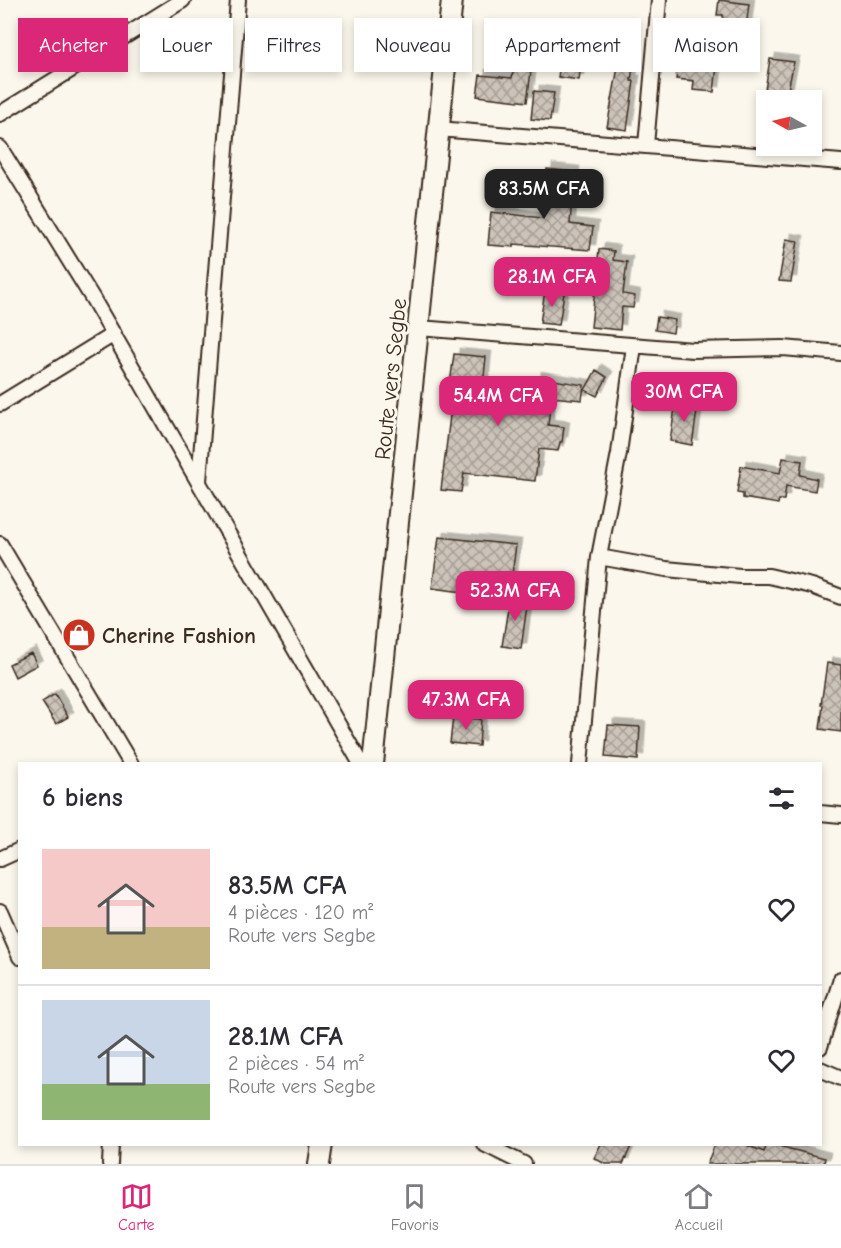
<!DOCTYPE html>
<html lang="fr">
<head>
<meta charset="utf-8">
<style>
	body { margin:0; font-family:"Comic Neue",sans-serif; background:#f7f7f7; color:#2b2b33; height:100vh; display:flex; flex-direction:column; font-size:22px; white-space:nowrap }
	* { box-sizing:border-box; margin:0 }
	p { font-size:20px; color:#7c7c81 }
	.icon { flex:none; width:33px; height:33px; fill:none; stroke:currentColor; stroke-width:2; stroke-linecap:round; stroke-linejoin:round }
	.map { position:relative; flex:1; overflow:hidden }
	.drawer { position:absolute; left:18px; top:762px; width:804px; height:384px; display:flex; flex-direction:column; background:#fff; border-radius:0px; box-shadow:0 3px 9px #0003 }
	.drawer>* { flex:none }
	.guide { position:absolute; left:18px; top:18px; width:806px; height:54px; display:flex; gap:12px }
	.needle { width:39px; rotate:278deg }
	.controls { position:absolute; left:756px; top:90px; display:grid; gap:12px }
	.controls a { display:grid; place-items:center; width:66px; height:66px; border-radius:0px; background:#fff; box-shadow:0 3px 9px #0003; font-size:30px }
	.price { position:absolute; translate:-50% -51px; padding:0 14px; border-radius:12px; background:#db2777; color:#fff; font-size:20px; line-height:39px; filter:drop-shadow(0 2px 3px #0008) }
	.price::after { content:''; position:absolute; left:50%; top:36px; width:18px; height:14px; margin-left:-9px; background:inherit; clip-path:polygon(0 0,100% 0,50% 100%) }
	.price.active { background:#222; color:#fff }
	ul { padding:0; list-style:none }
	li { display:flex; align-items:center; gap:18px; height:150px; padding:0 24px }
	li+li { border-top:2px solid #e1e1e2 }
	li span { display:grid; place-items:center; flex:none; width:168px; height:120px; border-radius:0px; color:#555 }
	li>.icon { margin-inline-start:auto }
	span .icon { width:72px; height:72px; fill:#fffc; stroke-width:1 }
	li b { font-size:26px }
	h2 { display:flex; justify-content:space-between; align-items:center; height:72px; padding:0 24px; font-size:26px }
	.tag { padding:0 21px; border-radius:0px; background:#fff; box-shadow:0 3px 9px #0003; font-size:21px; line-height:54px }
	.tag.active { background:#db2777; color:#fff }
	.tabs { display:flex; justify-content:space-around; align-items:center; height:84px; border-top:2px solid #e1e1e2; background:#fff; font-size:16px; color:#7c7c81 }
	.tabs a { display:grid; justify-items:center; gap:3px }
	.tabs .active { color:#db2777 }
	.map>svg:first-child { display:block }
	.building { fill:url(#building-cross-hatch); stroke:#3b2a1e; stroke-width:1.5; filter:url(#shadow) }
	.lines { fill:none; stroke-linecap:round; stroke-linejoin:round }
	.street-casing { stroke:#3b2a1e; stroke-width:18 }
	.secondary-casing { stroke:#3b2a1e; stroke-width:24 }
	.street { stroke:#fbf7ec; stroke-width:14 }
	.secondary { stroke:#fbf7ec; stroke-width:20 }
	.labels { text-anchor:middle; stroke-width:6; stroke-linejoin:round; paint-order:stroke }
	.street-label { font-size:22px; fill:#3b2a1e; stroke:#fbf7ec }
	.poi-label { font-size:22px; font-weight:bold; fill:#3b2a1e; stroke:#fbf7ec; text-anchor:start }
</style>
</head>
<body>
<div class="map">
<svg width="841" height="1164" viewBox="0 0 841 1164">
	<defs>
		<pattern id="building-cross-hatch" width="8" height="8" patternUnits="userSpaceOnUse" patternTransform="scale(1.5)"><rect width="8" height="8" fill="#ccc4b9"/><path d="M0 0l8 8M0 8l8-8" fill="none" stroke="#a79f96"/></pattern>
		<filter id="shadow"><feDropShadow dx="5.5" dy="-5.5" stdDeviation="0" flood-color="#0004"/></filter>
	</defs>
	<rect width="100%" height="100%" fill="#fbf7ec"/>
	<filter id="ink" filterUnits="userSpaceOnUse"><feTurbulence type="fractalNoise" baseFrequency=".0167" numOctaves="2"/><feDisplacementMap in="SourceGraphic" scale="12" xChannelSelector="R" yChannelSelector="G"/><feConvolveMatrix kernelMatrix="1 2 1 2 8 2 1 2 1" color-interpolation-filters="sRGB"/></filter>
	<g filter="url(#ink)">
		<path class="building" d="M 719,0 L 749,4 L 742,59 L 717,56 L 723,15 L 717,15 Z
			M 518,38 L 535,40 L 527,102 L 477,96 L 480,75 L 512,78 Z
			M 563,43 L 584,46 L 579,80 L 558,77 Z
			M 622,45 L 636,46 L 631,81 L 634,81 L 627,130 L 607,127 Z
			M 679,52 L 718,57 L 714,92 L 693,90 L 694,81 L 676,79 Z
			M 770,59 L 794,62 L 786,99 L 764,96 Z
			M 534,91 L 554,93 L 550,121 L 531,119 Z
			M 547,169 L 574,172 L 570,224 L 593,227 L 590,250 L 514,244 L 514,247 L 488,245 L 491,212 L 542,218 Z
			M 786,239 L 798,241 L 791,282 L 779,281 Z
			M 599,249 L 614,251 L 613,260 L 627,262 L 623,294 L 635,296 L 633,308 L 622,307 L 620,330 L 591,327 Z
			M 545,290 L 564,293 L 559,325 L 540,323 Z
			M 657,317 L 675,320 L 673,333 L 655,330 Z
			M 454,354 L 486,357 L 482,396 L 533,403 L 536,377 L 584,385 L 582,400 L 551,397 L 548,425 L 564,427 L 562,442 L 560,442 L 558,451 L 539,449 L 535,481 L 464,473 L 461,492 L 441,490 L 453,391 L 449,391 Z
			M 596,370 L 607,377 L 597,396 L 585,390 Z
			M 676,401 L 698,404 L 692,445 L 670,441 Z
			M 783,458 L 802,461 L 800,475 L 817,479 L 815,491 L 786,486 L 784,500 L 779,500 L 778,504 L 743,498 L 743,494 L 737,493 L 741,466 L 780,473 Z
			M 439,537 L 516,545 L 509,598 L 432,588 Z
			M 510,595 L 528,598 L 521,649 L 502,646 Z
			M 31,653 L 37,665 L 15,677 L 9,664 Z
			M 827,663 L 841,665 L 841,732 L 820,729 L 823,705 L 821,705 Z
			M 55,694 L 68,717 L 56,724 L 42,702 Z
			M 453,717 L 481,719 L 479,746 L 450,743 Z
			M 608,725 L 640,727 L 638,760 L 605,757 Z
			M 601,1144 L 632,1144 L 623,1164 L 605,1164 L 594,1158 Z
			M 715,1144 L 744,1144 L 764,1152 L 767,1144 L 771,1144 L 825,1158 L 824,1164 L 707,1164 Z"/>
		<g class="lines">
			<defs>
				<path id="street" d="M 0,114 L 183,0
					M 438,129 L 841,162
					M 646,145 L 659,0
					M 0,148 L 93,299 L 361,764
					M 419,328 L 693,350 L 783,348 L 841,353
					M 0,404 L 114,334
					M 199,481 L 238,0
					M 0,544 L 131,764
					M 599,557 L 666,569 L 740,576 L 769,576 L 812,586 L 841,597
					M 580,764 L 599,557 L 619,453 L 634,346
					M 820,813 L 841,815
					M 0,859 L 20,850
					M 0,911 L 20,957
					M 820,1047 L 841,979
					M 820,1069 L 841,1078
					M 484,1144 L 524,1164
					M 110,1164 L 111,1144"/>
				<path id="secondary" d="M 373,764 L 452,0
					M 319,1164 L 322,1144"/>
			</defs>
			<use href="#street" class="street-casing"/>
			<use href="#secondary" class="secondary-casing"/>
			<use href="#street" class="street"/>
			<use href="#secondary" class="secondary"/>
		</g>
	</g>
	<defs>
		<symbol id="shop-disc" viewBox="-11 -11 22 22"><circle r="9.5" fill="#c8321e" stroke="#fbf7ec"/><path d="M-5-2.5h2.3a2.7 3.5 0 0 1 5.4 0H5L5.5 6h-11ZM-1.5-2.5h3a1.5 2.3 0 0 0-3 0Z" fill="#fff"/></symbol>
	</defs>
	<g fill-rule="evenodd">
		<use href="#shop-disc" x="60" y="616" width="38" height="38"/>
	</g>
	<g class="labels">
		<g class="street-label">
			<text transform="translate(390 379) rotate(-84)" y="8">Route vers Segbe</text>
		</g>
		<g class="poi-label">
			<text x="102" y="643">Cherine Fashion</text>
		</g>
	</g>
</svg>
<div class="controls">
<a><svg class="needle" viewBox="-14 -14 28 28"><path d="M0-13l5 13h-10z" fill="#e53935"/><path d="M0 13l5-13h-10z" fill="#7c7c81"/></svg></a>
</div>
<b class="price active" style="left:544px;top:220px">83.5M CFA</b>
<b class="price" style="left:552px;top:308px">28.1M CFA</b>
<b class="price" style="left:684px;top:423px">30M CFA</b>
<b class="price" style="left:498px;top:427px">54.4M CFA</b>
<b class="price" style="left:515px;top:622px">52.3M CFA</b>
<b class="price" style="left:466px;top:731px">47.3M CFA</b>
<div class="guide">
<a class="tag active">Acheter</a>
<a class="tag">Louer</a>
<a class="tag">Filtres</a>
<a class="tag">Nouveau</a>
<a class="tag">Appartement</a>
<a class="tag">Maison</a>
</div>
<section class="drawer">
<h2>6 biens<svg class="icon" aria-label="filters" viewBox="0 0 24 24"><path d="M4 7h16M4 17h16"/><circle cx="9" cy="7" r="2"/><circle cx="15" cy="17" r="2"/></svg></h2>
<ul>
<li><span style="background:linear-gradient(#f6c9c9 65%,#c2b280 0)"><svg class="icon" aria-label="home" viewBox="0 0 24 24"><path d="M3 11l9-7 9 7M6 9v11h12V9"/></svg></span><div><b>83.5M CFA</b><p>4 pièces · 120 m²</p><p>Route vers Segbe</p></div><svg class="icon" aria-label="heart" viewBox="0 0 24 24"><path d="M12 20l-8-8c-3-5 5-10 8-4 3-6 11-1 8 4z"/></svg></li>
<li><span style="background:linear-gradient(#c9d6e8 70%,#8fb573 0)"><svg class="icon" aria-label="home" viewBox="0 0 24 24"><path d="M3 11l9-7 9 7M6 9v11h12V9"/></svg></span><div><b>28.1M CFA</b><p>2 pièces · 54 m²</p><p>Route vers Segbe</p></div><svg class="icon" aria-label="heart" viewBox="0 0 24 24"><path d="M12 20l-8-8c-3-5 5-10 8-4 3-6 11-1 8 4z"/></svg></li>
</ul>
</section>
</div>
<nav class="tabs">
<a class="active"><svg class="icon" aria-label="map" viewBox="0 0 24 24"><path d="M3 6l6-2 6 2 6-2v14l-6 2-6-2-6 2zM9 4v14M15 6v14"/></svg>Carte</a>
<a><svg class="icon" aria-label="saved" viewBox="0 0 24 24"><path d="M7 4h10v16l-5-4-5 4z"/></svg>Favoris</a>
<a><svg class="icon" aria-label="home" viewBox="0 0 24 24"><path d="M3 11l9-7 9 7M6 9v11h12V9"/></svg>Accueil</a>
</nav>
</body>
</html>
